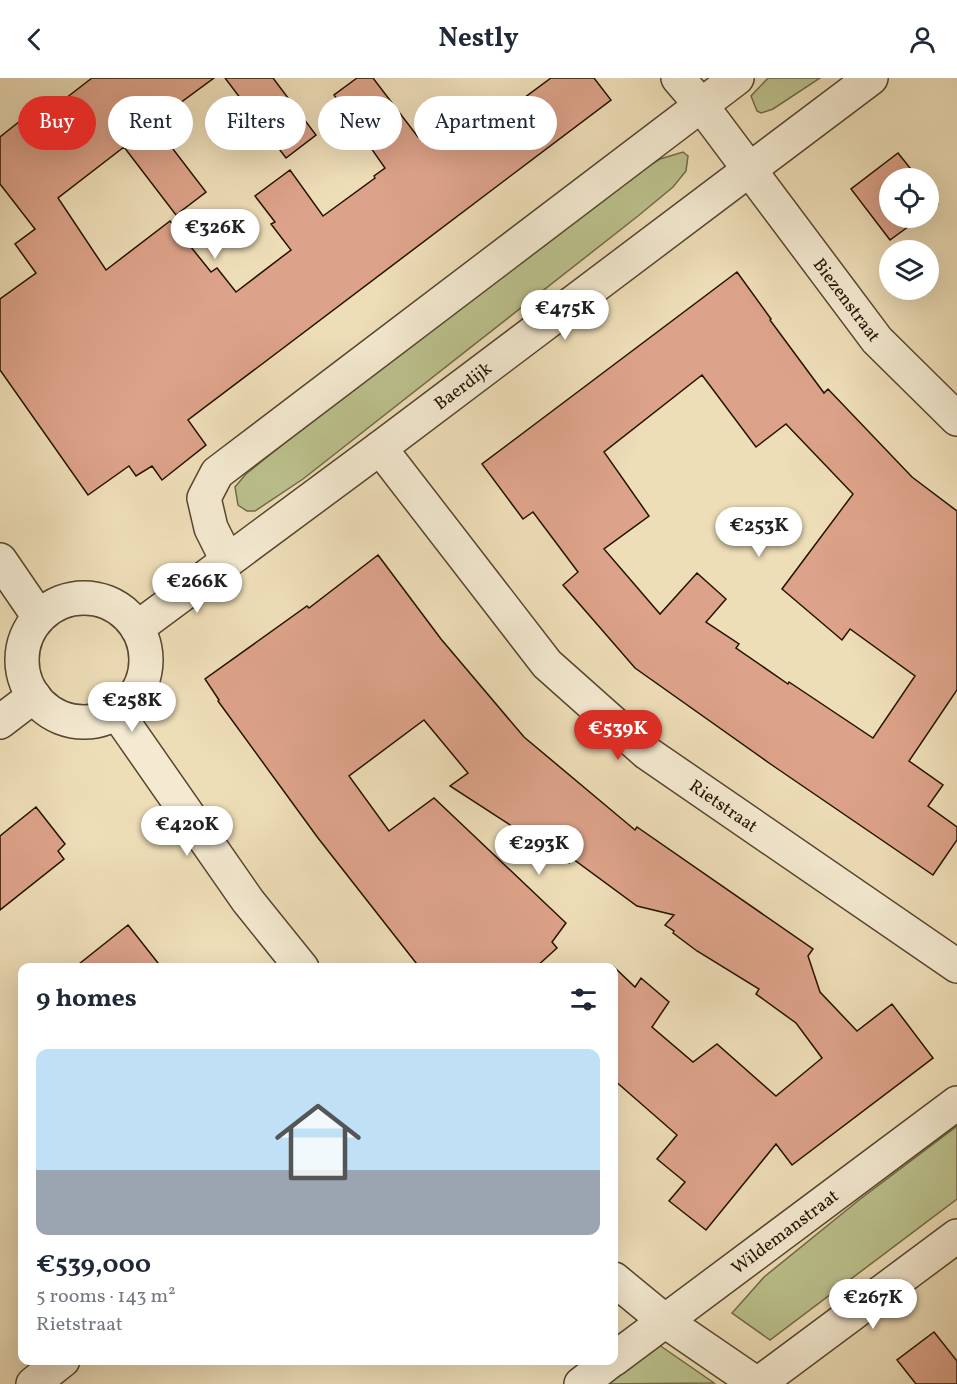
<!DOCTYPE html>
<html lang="en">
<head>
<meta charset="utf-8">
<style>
	body { margin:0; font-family:Vollkorn,serif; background:#f2f2f3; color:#1f2937; height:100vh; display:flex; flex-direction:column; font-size:22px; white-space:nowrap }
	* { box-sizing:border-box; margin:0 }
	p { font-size:20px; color:#747a83 }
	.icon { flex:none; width:33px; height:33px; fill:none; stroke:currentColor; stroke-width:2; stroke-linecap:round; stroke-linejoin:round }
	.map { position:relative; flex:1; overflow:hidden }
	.panel { position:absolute; left:18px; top:885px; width:600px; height:402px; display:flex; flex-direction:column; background:#fff; border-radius:12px; box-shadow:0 6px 24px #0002 }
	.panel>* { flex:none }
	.banner { position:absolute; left:18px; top:18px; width:600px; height:54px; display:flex; gap:12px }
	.buttons { position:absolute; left:879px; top:90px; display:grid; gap:12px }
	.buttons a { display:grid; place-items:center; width:60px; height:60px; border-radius:50%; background:#fff; box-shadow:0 6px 24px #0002; font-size:30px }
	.price { position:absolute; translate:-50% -51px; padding:0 14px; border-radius:21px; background:#fff; color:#222; font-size:20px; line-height:39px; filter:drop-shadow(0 2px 3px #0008) }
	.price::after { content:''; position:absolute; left:50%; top:36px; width:18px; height:14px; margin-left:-9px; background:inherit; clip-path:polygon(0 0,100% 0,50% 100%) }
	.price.current { background:#d93025; color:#fff }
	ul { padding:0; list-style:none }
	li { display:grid; align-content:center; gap:12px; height:318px; padding:0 18px }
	li span { display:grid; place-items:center; height:186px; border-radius:12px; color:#555 }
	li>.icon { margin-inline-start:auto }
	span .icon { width:108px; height:108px; fill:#fffc; stroke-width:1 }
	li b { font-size:26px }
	h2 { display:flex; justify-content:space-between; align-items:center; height:72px; padding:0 18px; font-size:26px }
	.tag { padding:0 21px; border-radius:27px; background:#fff; box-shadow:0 6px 24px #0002; font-size:21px; line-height:54px }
	.tag.current { background:#d93025; color:#fff }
	header { display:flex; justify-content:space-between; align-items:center; height:78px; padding:0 18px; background:#fff; font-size:27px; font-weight:700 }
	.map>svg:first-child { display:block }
	.green { fill:#bbc18d; stroke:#706a46; stroke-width:1.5 }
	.building { fill:#dda38a; stroke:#241200; stroke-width:1.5; fill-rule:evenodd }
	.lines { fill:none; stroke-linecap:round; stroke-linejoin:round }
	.minor-casing { stroke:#56452e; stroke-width:36 }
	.minor { stroke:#f4ead1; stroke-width:33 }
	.labels { text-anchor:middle; stroke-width:5; stroke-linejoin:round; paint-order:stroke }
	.street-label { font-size:18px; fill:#241200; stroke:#f4ead1 }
</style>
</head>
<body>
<header><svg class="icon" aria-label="back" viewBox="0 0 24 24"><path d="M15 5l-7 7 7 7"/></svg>Nestly<svg class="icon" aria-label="person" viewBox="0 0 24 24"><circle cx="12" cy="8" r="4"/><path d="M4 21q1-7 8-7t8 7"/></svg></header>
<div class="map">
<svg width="957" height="1306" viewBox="0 0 957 1306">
	<rect width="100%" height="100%" fill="#eedeb8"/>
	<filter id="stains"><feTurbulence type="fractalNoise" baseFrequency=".00333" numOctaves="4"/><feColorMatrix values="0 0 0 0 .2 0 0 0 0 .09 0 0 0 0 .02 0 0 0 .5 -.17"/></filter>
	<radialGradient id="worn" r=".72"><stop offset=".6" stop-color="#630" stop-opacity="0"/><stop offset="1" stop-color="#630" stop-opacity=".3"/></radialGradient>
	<path class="green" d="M 768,0 L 820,0 L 773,31 L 761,35 L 757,33 L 751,18 Z
		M 683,74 L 688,78 L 686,93 L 673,109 L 638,138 L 303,401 L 255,433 L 247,433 L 238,427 L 235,409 L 246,396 L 294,357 L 637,95 L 660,81 Z
		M 957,1048 L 957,1121 L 770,1262 L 732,1235 L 764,1199 L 859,1122 Z
		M 652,1262 L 714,1305 L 594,1306 Z"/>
	<path class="building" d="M 92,0 L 214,0 L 153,45 L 206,114 L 176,137 L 124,69 L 58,120 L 106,192 L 170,143 L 211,194 L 217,190 L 236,214 L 291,172 L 271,146 L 275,144 L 255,118 L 290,92 L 323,138 L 375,100 L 374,98 L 385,90 L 334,17 L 357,0 L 373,0 L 418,59 L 434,47 L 448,65 L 500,27 L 505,34 L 551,0 L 594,0 L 611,22 L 188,342 L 206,367 L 162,402 L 152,388 L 136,398 L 129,388 L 88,417 L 0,292 L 0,221 L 36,195 L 15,166 L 35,151 L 0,106 L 0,59 L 25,39 L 31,47 Z
		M 225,0 L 273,0 L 316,57 L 286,80 Z
		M 898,75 L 918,100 L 890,100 L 890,140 L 920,140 L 890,162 L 851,111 Z
		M 928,114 L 938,126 L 928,133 Z
		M 737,194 L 771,241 L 770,242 L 824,315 L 828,311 L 912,399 L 957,433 L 957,612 L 909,683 L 943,707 L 928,728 L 957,749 L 957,762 L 933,797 L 769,685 L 635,590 L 563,507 L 578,494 L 533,434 L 523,441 L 482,386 ZM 702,297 L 756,369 L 786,346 L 853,416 L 782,511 L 842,562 L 850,551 L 915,598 L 873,660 L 789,604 L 788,606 L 736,570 L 739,566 L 706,544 L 726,521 L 697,495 L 660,536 L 604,471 L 649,438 L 604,374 Z
		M 378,477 L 441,561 L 524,659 L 635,752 L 637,749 L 813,871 L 808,878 L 820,914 L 857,953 L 892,926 L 933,980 L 792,1087 L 776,1066 L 706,1152 L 669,1123 L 685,1104 L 657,1081 L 677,1057 L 614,1002 L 614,889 L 635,909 L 641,900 L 669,924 L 652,949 L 693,984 L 717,966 L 776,1018 L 822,980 L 796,945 L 756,916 L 759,911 L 697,873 L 673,855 L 674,853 L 665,847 L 674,837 L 637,828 L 573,781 L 569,785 L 450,708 L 468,695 L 424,642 L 349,698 L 389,753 L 434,720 L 566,845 L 552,864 L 557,870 L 535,890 L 420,890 L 318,760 L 218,623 L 219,622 L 205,601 L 307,528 L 309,530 Z
		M 36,729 L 65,766 L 58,773 L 64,781 L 0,832 L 0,758 Z
		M 128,847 L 162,890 L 74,890 Z
		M 934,1254 L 957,1283 L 957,1306 L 916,1306 L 897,1282 Z"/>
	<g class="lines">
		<defs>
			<g id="minor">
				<path id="s1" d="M 678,0 L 701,27 L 877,262 L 957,341"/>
				<path id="s2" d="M 380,370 L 547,586 L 647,675 L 957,888"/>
				<path d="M 0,482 L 39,539"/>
				<path d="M 227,482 L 211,450 L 204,420 L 217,395 L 737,0"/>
				<circle cx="84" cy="582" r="62"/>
				<path id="s3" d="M 137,550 L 380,370 L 871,0"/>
				<path d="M 117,635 L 248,823 L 302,890"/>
				<path d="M 0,644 L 34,618"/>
				<path d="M 614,1201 L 665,1243 L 757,1306"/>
				<path id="s4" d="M 614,1281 L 957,1025"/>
				<path d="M 33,1306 L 63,1282"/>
				<path d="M 581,1306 L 612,1282"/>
				<path d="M 758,1306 L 957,1158"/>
			</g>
		</defs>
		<use href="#minor" class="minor-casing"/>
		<use href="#minor" class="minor"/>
	</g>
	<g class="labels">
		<g class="street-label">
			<text dy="6" stroke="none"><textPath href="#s1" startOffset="279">Biezenstraat</textPath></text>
			<text dy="6" stroke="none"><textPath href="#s3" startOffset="406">Baerdijk</textPath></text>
			<text dy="6" stroke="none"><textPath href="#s2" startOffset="500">Rietstraat</textPath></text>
			<text dy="6" stroke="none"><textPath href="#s4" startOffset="213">Wildemanstraat</textPath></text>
		</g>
	</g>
	<rect width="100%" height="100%" filter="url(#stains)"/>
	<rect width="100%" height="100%" fill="url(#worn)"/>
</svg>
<div class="buttons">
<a><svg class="icon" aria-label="locate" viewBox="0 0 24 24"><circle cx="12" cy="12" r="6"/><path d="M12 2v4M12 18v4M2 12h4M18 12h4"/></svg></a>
<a><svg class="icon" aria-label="layers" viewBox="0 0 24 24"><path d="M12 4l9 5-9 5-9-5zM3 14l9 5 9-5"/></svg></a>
</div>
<b class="price" style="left:215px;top:182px">€326K</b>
<b class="price" style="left:565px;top:263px">€475K</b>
<b class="price" style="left:759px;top:480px">€253K</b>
<b class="price" style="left:197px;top:536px">€266K</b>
<b class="price" style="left:132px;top:655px">€258K</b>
<b class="price current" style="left:618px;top:683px">€539K</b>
<b class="price" style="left:187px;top:779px">€420K</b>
<b class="price" style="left:539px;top:798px">€293K</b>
<b class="price" style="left:873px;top:1252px">€267K</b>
<div class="banner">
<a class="tag current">Buy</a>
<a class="tag">Rent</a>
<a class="tag">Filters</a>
<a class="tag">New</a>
<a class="tag">Apartment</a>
</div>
<section class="panel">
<h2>9 homes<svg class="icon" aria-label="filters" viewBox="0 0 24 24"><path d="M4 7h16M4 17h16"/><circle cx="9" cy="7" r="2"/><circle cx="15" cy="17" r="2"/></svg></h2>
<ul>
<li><span style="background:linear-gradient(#bfe0f5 65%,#9aa5b1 0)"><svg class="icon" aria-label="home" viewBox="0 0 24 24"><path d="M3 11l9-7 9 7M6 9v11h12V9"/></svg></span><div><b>€539,000</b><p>5 rooms · 143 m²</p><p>Rietstraat</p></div></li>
</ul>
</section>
</div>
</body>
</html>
